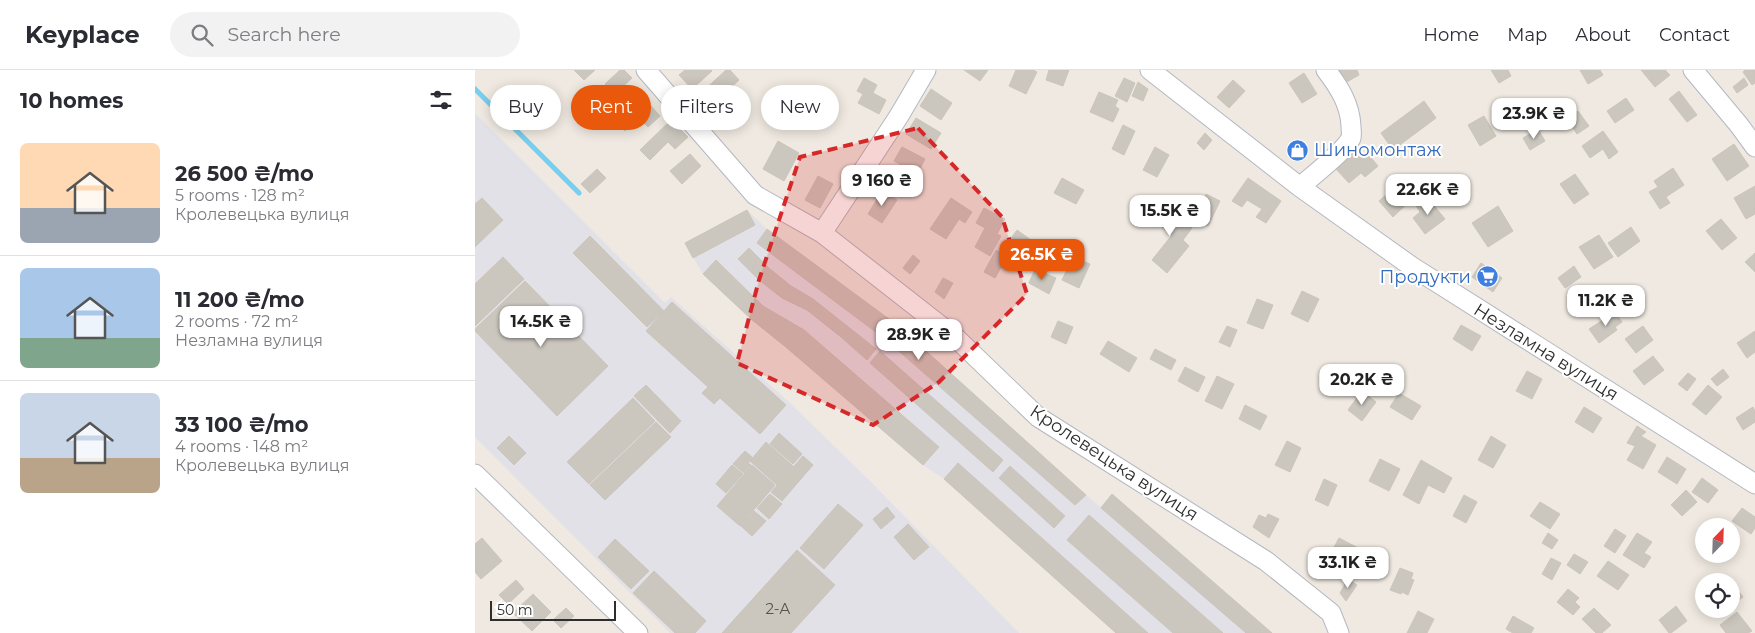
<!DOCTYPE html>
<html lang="en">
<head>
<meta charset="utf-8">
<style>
	body { margin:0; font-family:Montserrat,sans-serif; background:#f2f2f3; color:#2b2b33; height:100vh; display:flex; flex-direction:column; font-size:19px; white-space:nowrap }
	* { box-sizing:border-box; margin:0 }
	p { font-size:16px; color:#7c7c81 }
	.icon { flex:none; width:28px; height:28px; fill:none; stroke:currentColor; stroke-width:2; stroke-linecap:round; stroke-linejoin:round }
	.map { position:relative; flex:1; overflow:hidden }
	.side { display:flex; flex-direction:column; background:#fff; width:475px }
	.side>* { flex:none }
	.guide { position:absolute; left:15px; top:15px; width:475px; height:45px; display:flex; gap:10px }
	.needle { width:32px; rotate:23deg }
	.buttons { position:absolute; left:1220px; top:448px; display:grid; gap:10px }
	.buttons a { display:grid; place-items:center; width:45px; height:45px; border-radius:50%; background:#fff; box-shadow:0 2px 12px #0003; font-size:25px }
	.scale { position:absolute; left:15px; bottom:12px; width:126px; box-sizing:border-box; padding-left:5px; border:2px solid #2e2e2e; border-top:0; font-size:14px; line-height:18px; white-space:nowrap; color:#2e2e2e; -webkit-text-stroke:4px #fff; paint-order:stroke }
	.price { position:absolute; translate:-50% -42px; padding:0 11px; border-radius:10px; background:#fff; color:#222; font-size:16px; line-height:32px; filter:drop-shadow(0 1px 2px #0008) }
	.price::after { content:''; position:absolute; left:50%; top:30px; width:15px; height:11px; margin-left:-8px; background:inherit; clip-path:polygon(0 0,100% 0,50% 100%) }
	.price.active { background:#ea580c; color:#fff }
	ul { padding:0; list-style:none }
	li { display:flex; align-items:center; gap:15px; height:125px; padding:0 20px }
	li+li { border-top:1px solid #e1e1e2 }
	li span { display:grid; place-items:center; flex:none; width:140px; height:100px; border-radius:8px; color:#555 }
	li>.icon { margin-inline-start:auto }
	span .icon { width:60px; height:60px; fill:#fffc; stroke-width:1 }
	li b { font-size:21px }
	h2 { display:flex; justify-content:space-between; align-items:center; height:60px; padding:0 20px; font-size:21px }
	.chip { padding:0 18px; border-radius:22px; background:#fff; box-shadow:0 2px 12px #0003; font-size:18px; line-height:45px }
	.chip.active { background:#ea580c; color:#fff }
	header { display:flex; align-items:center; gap:30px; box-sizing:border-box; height:70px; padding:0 25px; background:#fff; border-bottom:1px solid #e1e1e2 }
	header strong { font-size:24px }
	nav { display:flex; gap:28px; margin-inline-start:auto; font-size:18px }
	.search { width:350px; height:45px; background:#f2f2f3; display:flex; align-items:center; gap:12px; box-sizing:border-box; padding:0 18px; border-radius:28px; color:#7c7c81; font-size:19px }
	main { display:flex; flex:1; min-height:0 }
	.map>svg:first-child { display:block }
	.industrial { fill:#e3e1e8 }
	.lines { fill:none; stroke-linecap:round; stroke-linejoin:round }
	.stream { stroke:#75cff0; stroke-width:5 }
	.building { fill:#cbc7bf; stroke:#cbc5ba }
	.minor-casing { stroke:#b4b7c1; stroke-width:21 }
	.minor { stroke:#fff; stroke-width:19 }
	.marked { fill:#d62828; fill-opacity:0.2; stroke:#d62828; stroke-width:4; stroke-dasharray:10 6; stroke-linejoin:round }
	.labels { text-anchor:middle; stroke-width:4; stroke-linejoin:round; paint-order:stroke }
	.number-label { font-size:15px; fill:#555452 }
	.shop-label { font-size:18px; fill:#366cbe; stroke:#fff; text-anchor:start }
	.street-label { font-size:18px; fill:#2e2e2e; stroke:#fff }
</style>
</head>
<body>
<header>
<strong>Keyplace</strong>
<div class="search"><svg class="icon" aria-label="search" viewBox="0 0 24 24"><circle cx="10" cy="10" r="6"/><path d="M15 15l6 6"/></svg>Search here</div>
<nav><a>Home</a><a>Map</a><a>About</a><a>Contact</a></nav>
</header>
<main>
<section class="side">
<h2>10 homes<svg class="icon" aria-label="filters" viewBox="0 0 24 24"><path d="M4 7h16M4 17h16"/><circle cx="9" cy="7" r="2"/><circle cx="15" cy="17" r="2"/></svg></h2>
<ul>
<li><span style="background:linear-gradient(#ffd9b3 65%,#9aa5b1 0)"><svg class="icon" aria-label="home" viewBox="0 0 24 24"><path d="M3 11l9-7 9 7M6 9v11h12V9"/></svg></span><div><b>26 500 ₴/mo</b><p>5 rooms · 128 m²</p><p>Кролевецька вулиця</p></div></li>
<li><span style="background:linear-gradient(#a9c7e8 70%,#7fa58c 0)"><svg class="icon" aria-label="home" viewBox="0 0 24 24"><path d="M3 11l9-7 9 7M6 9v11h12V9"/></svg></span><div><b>11 200 ₴/mo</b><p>2 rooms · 72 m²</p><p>Незламна вулиця</p></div></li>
<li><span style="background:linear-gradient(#c9d6e8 65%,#b9a48a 0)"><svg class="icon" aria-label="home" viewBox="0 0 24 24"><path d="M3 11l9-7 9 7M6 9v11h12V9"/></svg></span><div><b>33 100 ₴/mo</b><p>4 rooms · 148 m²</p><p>Кролевецька вулиця</p></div></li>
</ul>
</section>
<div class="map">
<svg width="1280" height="563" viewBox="0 0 1280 563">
	<rect width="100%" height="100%" fill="#efe9e1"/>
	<path class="industrial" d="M 0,43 L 190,233 L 196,227 L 314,332 L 398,414 L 544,563 L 195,563 L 0,367 Z
		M 272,140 L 292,159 L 422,255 L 625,437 L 637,424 L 797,563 L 641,563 L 469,409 L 448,395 L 312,278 L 276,249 L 228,204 L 210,173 Z"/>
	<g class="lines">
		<path class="stream" d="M 0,19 L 104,123"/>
	</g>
	<path class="building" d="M 99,0 L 120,0 L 109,10 Z
		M 145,0 L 149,0 L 157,8 L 140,24 L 130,14 Z
		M 210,0 L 236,0 L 237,1 L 217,19 L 204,5 Z
		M 251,0 L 255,0 L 264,10 L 236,36 L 225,24 Z
		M 489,0 L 513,0 L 505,11 Z
		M 541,0 L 558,0 L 562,2 L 551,24 L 534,16 Z
		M 574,0 L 594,0 L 588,16 L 571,10 Z
		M 862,0 L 882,0 L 884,5 L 870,13 Z
		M 1016,0 L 1033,0 L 1036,6 L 1024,13 Z
		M 1105,0 L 1125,0 L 1128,5 L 1113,14 Z
		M 1166,0 L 1190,0 L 1195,5 L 1180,17 Z
		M 1270,0 L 1280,0 L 1280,13 L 1277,15 L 1268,2 Z
		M 829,3 L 842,24 L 827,33 L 814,13 Z
		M 389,8 L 402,15 L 398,23 L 411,30 L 404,44 L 383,33 L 388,24 L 382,21 Z
		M 649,8 L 660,13 L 652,32 L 640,26 Z
		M 1269,8 L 1273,15 L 1262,23 L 1258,17 Z
		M 758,10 L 770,21 L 754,38 L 742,27 Z
		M 663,12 L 673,19 L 668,31 L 657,26 Z
		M 456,19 L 477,33 L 466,50 L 445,36 Z
		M 1204,21 L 1222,45 L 1212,52 L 1194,29 Z
		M 624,22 L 643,30 L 640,36 L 644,39 L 638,52 L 615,42 Z
		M 264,25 L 276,37 L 257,56 L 245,44 Z
		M 167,26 L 185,46 L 173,57 L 164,48 L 150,61 L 140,51 Z
		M 1151,28 L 1159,40 L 1140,53 L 1132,41 Z
		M 949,31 L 961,48 L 918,80 L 906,63 Z
		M 1103,41 L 1114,56 L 1102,64 L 1092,49 Z
		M 1009,46 L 1021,66 L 1005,76 L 993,55 Z
		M 441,48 L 466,63 L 456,79 L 431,64 Z
		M 196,50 L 213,67 L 200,79 L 193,72 L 175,90 L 165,80 Z
		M 648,55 L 660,61 L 649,85 L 637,79 Z
		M 1063,59 L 1070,71 L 1055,80 L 1048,68 Z
		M 1128,61 L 1143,82 L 1134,89 L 1128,79 L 1115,88 L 1107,76 Z
		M 730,63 L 737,70 L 729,80 L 722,73 Z
		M 303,71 L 324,83 L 309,111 L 288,99 Z
		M 1259,74 L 1274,96 L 1252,111 L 1237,89 Z
		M 427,77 L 450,89 L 442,104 L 419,91 Z
		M 680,77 L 694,85 L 682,107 L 668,100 Z
		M 881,82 L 885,87 L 891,82 L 903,96 L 890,107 L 886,103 L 874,113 L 861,99 Z
		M 215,84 L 226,96 L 207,114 L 195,101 Z
		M 1198,98 L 1209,115 L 1191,127 L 1195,133 L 1185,139 L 1174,122 L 1183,117 L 1179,111 Z
		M 122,99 L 131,108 L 115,123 L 106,114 Z
		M 1100,104 L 1114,124 L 1099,134 L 1085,114 Z
		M 343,106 L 358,114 L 345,138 L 330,130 Z
		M 587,108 L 609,120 L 601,134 L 579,123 Z
		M 773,108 L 806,131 L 791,153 L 781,147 L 787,139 L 772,130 L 767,137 L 757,131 Z
		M 924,113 L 938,128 L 918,147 L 904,131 Z
		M 1280,116 L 1280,144 L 1271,149 L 1259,128 Z
		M 407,121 L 422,130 L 407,153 L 393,144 Z
		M 731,124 L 745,131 L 733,156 L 719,149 Z
		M 952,127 L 970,149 L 950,164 L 938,148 L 945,142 L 941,136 Z
		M 7,128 L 28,150 L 0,177 L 0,134 Z
		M 476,128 L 497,142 L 490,153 L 484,149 L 471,169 L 455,159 Z
		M 686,132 L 717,158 L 708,170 L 714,176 L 692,203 L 677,190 L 697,165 L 674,146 Z
		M 1023,136 L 1038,161 L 1013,177 L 997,153 Z
		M 509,138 L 530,149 L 522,164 L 526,166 L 515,186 L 500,177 L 510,158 L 501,153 Z
		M 272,140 L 280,155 L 218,188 L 210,173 Z
		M 1246,149 L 1262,168 L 1247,180 L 1231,161 Z
		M 1156,157 L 1165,171 L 1143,187 L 1133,173 Z
		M 292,159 L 422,255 L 611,425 L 600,435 L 410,269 L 282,173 Z
		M 542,160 L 560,173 L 549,189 L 531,175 Z
		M 1124,165 L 1138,187 L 1119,199 L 1104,177 Z
		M 115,166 L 189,241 L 172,257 L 98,183 Z
		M 274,178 L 295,199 L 316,216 L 338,229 L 401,279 L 392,290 L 366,267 L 332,240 L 307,228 L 284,210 L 263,189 Z
		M 521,180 L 532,187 L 520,208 L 509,202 Z
		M 1280,183 L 1280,202 L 1270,192 Z
		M 438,185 L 445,191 L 435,204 L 428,198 Z
		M 28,187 L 49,209 L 0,256 L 0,214 Z
		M 598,187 L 615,194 L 604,218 L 587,210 Z
		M 241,190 L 288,236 L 329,260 L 464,377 L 448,395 L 312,278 L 276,249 L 228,204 Z
		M 1006,193 L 1027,208 L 1018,222 L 997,207 Z
		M 1099,196 L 1106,207 L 1090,218 L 1083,208 Z
		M 560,199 L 581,208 L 574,224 L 554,213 Z
		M 468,208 L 478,213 L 469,229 L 460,222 Z
		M 50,211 L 133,296 L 82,346 L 0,261 L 0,259 Z
		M 827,221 L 844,229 L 833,252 L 816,244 Z
		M 1161,224 L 1168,238 L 1156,244 L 1148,230 Z
		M 782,229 L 798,235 L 788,259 L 772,253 Z
		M 197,232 L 311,335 L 285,364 L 245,328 L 239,334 L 227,323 L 233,317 L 171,261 Z
		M 1140,242 L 1147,252 L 1140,257 L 1142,260 L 1124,273 L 1114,259 Z
		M 583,251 L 598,257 L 591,274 L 576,267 Z
		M 986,255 L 1006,266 L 997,281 L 978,269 Z
		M 752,256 L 762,260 L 755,277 L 744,272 Z
		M 1168,256 L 1178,270 L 1161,283 L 1150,269 Z
		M 1280,261 L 1280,282 L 1272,288 L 1262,273 Z
		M 633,271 L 662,288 L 654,302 L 625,284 Z
		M 680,279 L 701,290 L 696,300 L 675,289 Z
		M 405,281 L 528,390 L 518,402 L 395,293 Z
		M 1178,286 L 1189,300 L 1169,315 L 1158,301 Z
		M 710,297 L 730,307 L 723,322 L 703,311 Z
		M 1248,299 L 1254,307 L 1242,316 L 1236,309 Z
		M 1052,301 L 1067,309 L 1057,329 L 1041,321 Z
		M 1213,303 L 1221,309 L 1212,321 L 1203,314 Z
		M 742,306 L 759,314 L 747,339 L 730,331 Z
		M 171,315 L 206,351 L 195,363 L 159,326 Z
		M 1233,315 L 1247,327 L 1231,345 L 1217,334 Z
		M 887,321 L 901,332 L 887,351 L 873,340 Z
		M 924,323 L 946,336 L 937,350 L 915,337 Z
		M 158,328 L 180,351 L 114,414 L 92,392 Z
		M 770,335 L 792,346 L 785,360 L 764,349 Z
		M 1109,337 L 1127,348 L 1118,363 L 1100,352 Z
		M 1278,337 L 1280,341 L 1280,352 L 1268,360 L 1261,348 Z
		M 181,352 L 196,367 L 130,430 L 115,415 Z
		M 1162,356 L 1171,362 L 1166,366 L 1160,376 L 1152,373 Z
		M 304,363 L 327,384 L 318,394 L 295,374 Z
		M 34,366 L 51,383 L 39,395 L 22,378 Z
		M 1016,366 L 1031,375 L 1018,398 L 1003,390 Z
		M 1166,366 L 1181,375 L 1168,399 L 1152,390 Z
		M 812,371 L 826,378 L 815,402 L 800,395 Z
		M 291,372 L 318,396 L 302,415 L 275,391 Z
		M 270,381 L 278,388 L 273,393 L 276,395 L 269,403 L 258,394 Z
		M 328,386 L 338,395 L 307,431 L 296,422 Z
		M 1192,387 L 1211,399 L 1202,414 L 1183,402 Z
		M 905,389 L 925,399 L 914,421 L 894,411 Z
		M 946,390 L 977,408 L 969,423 L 953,415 L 944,434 L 928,425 Z
		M 483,393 L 673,563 L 641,563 L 469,409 Z
		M 257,395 L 268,404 L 251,423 L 241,414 Z
		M 277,395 L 300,415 L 265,456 L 242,436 Z
		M 535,396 L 590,446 L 579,458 L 524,408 Z
		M 1227,408 L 1243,420 L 1233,433 L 1217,422 Z
		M 849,409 L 862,415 L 853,436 L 840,430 Z
		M 1211,420 L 1222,432 L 1207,446 L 1196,435 Z
		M 295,424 L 307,434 L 294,449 L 282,438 Z
		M 637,424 L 797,563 L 771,563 L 626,438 Z
		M 989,425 L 1002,432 L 991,453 L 978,446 Z
		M 1065,432 L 1085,444 L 1075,459 L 1055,446 Z
		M 363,434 L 388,455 L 349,499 L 325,478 Z
		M 412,437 L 420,447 L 406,459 L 398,449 Z
		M 1267,438 L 1280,447 L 1280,458 L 1276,464 L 1257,451 Z
		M 279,441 L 291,451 L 277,466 L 266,456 Z
		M 793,444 L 804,449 L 794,468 L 778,457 L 784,445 L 791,448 Z
		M 614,445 L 748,563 L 698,563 L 592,470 Z
		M 433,454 L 454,477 L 439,490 L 419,467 Z
		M 1140,459 L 1151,466 L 1140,483 L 1129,476 Z
		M 1073,463 L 1083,470 L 1077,479 L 1067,473 Z
		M 1162,463 L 1177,472 L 1169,483 L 1176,487 L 1169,498 L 1148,485 Z
		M 7,468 L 27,491 L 6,509 L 0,502 L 0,474 Z
		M 864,468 L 885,479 L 871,505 L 850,494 Z
		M 140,469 L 174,501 L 156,519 L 123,487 Z
		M 322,480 L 360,515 L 316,563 L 247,563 Z
		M 1099,484 L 1113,492 L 1105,504 L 1092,495 Z
		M 1076,488 L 1086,493 L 1077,510 L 1067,504 Z
		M 1133,491 L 1154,505 L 1143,520 L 1122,506 Z
		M 925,498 L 938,503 L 936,509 L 939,510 L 933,525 L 927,522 L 926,524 L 915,520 Z
		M 179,501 L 231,551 L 220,563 L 200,563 L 158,523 Z
		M 873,509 L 882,515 L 871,531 L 865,523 Z
		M 41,510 L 49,519 L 33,534 L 24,525 Z
		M 1256,511 L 1268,527 L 1256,536 Z
		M 1093,519 L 1104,528 L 1100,532 L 1105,537 L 1098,545 L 1082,532 Z
		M 58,524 L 76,542 L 57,561 L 38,543 Z
		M 1201,536 L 1212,551 L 1196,563 L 1194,563 L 1184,550 Z
		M 91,538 L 99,546 L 86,558 L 78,550 Z
		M 1119,538 L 1136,555 L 1127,563 L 1121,563 L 1107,549 Z
		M 943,541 L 959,549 L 952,563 L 932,563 Z
		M 1262,542 L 1277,561 L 1273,563 L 1251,563 L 1245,555 Z
		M 1038,546 L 1059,558 L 1056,563 L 1038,563 L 1031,559 Z"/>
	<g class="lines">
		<defs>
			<path id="minor" d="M 171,0 L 280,125 L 347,163 L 480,267 L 563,347 L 791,491 L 856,543 L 864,563
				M 675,0 L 825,117 L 936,196 L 1280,414
				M 1218,0 L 1264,55 L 1280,77
				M 825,117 C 837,106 870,81 876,68 C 877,65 876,60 876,56 C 875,34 864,17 851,0
				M 347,163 L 424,46 L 451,0
				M 0,404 L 163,563"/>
		</defs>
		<use href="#minor" class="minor-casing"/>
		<use href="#minor" class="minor"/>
	</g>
	<path class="marked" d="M 443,58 L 527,147 L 552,224 L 464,312 L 398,355 L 262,293 L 284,210 L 325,87 Z"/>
	<defs>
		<symbol id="shop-disc" viewBox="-11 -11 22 22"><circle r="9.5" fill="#3f7fe0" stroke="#fff"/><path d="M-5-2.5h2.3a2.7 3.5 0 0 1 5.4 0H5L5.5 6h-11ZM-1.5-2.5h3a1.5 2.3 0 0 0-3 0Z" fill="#fff"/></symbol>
		<symbol id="supermarket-disc" viewBox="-11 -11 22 22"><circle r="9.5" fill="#3f7fe0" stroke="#fff"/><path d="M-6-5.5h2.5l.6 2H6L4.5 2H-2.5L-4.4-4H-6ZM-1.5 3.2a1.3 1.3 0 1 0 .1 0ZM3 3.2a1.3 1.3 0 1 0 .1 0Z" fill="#fff"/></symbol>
	</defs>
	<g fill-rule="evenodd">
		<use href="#shop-disc" x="810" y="68" width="25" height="25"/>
		<use href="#supermarket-disc" x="1000" y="194" width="25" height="25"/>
	</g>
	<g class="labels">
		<g class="number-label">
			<text x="303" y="544">2-А</text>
		</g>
		<g class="shop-label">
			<text x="839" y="86">Шиномонтаж</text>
			<text x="996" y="213" text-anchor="end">Продукти</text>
		</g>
		<g class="street-label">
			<text transform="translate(1071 282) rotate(32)" y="6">Незламна вулиця</text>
			<text transform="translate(639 393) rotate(33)" y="6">Кролевецька вулиця</text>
		</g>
	</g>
</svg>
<div class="buttons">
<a><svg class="needle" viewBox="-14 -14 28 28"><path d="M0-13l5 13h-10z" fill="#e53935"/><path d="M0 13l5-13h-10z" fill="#7c7c81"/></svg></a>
<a><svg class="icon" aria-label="locate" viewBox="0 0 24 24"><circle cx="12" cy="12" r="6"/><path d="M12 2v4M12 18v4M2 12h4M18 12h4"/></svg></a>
</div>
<div class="scale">50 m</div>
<b class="price" style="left:1059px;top:70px">23.9K ₴</b>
<b class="price" style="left:407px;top:137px">9 160 ₴</b>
<b class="price" style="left:953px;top:146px">22.6K ₴</b>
<b class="price" style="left:695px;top:167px">15.5K ₴</b>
<b class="price active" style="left:567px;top:211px">26.5K ₴</b>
<b class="price" style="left:1131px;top:257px">11.2K ₴</b>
<b class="price" style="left:66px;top:278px">14.5K ₴</b>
<b class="price" style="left:444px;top:291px">28.9K ₴</b>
<b class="price" style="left:887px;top:336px">20.2K ₴</b>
<b class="price" style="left:873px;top:519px">33.1K ₴</b>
<div class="guide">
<a class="chip">Buy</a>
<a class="chip active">Rent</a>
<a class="chip">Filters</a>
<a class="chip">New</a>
</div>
</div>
</main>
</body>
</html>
